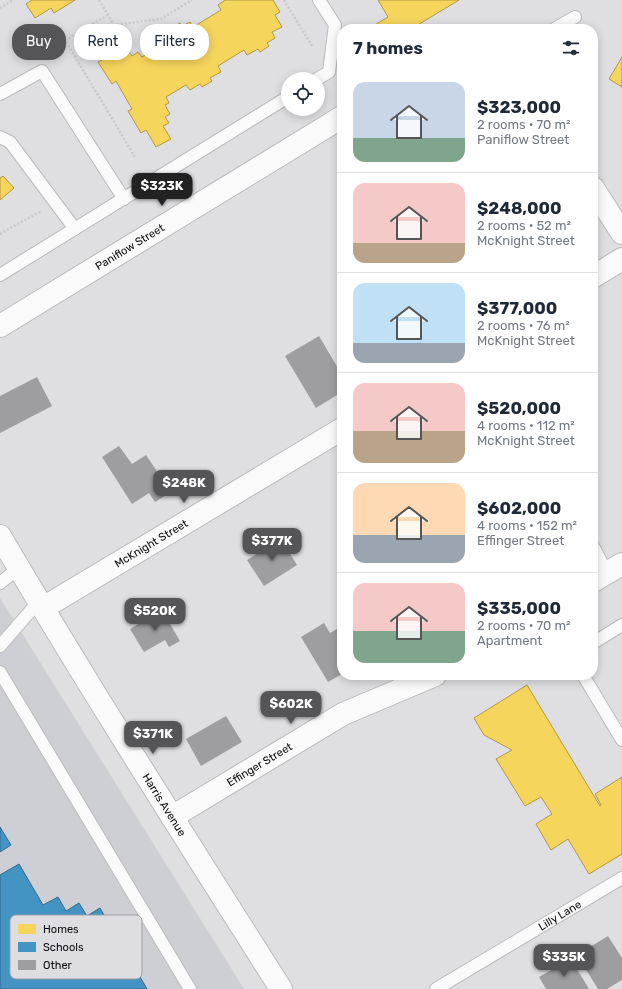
<!DOCTYPE html>
<html lang="en">
<head>
<meta charset="utf-8">
<style>
	body { margin:0; font-family:Rubik,sans-serif; background:#f2f2f3; color:#1f2937; height:100vh; display:flex; flex-direction:column; font-size:15px; white-space:nowrap }
	* { box-sizing:border-box; margin:0 }
	p { font-size:13px; color:#747a83 }
	.icon { flex:none; width:22px; height:22px; fill:none; stroke:currentColor; stroke-width:2; stroke-linecap:round; stroke-linejoin:round }
	.map { position:relative; flex:1; overflow:hidden }
	.sheet { position:absolute; left:337px; top:24px; width:261px; height:656px; display:flex; flex-direction:column; background:#fff; border-radius:16px; box-shadow:0 2px 10px #0003 }
	.sheet>* { flex:none }
	.top-card { position:absolute; left:12px; top:24px; width:265px; height:36px; display:flex; gap:8px }
	.controls { position:absolute; left:281px; top:72px; display:grid; gap:8px }
	.controls a { display:grid; place-items:center; width:44px; height:44px; border-radius:50%; background:#fff; box-shadow:0 2px 10px #0003; font-size:20px }
	.price { position:absolute; translate:-50% -34px; padding:0 9px; border-radius:8px; background:#555557; color:#fff; font-size:13px; line-height:26px; filter:drop-shadow(0 1px 2px #0008) }
	.price::after { content:''; position:absolute; left:50%; top:24px; width:12px; height:9px; margin-left:-6px; background:inherit; clip-path:polygon(0 0,100% 0,50% 100%) }
	.price.on { background:#222; color:#fff }
	ul { padding:0; list-style:none }
	li { display:flex; align-items:center; gap:12px; height:100px; padding:0 16px }
	li+li { border-top:1px solid #e0e1e3 }
	li span { display:grid; place-items:center; flex:none; width:112px; height:80px; border-radius:12px; color:#555 }
	li>.icon { margin-inline-start:auto }
	span .icon { width:48px; height:48px; fill:#fffc; stroke-width:1 }
	li b { font-size:17px }
	h2 { display:flex; justify-content:space-between; align-items:center; height:48px; padding:0 16px; font-size:17px }
	.pill { padding:0 14px; border-radius:16px; background:#fff; box-shadow:0 2px 10px #0003; font-size:14px; line-height:36px }
	.pill.on { background:#555557; color:#fff }
	.map>svg:first-child { display:block }
	.built { fill:#cecfd5 }
	.homes { fill:#f6d55c; stroke:#b09844 }
	.schools { fill:#4393c3; stroke:#326a8c }
	.building { fill:#9e9ea0 }
	.lines { fill:none; stroke-linecap:round; stroke-linejoin:round }
	.service-casing { stroke:#bababc; stroke-width:14 }
	.minor-casing { stroke:#bababc; stroke-width:24 }
	.path { stroke:#cacacb; stroke-width:2.5; stroke-dasharray:2 2; stroke-linecap:butt }
	.service { stroke:#fafafa; stroke-width:12 }
	.minor { stroke:#fafafa; stroke-width:22 }
	.labels { text-anchor:middle; stroke-width:4; stroke-linejoin:round; paint-order:stroke }
	.street-label { font-size:11px; fill:#0b0b0d; stroke:#dedee2 }
	.key { fill:#dedee2; stroke:#9f9fa2; stroke-width:1 }
	.key-label { font-size:11px; fill:#0b0b0d }
</style>
</head>
<body>
<div class="map">
<svg width="622" height="989" viewBox="0 0 622 989">
	<rect width="100%" height="100%" fill="#dfdfe1"/>
	<path class="built" d="M 0,598 L 244,989 L 0,989 Z"/>
	<path class="homes" d="M 32,0 L 75,0 L 54,13 L 51,8 L 35,18 L 26,4 Z
		M 225,0 L 273,0 L 280,12 L 275,15 L 282,27 L 272,32 L 275,38 L 267,43 L 269,46 L 260,52 L 258,49 L 247,55 L 244,50 L 218,66 L 221,72 L 210,78 L 212,81 L 202,87 L 200,84 L 190,90 L 186,85 L 166,97 L 169,103 L 165,105 L 170,114 L 165,117 L 169,123 L 163,126 L 171,139 L 156,147 L 146,130 L 141,133 L 128,111 L 132,109 L 116,81 L 112,84 L 98,62 L 102,60 L 92,43 L 106,34 L 114,47 L 120,44 L 123,49 L 126,47 L 132,56 L 138,52 L 142,57 L 162,45 L 158,40 L 167,34 L 165,32 L 180,23 L 182,26 L 190,22 L 193,27 L 221,10 L 218,5 Z
		M 378,0 L 459,0 L 411,29 L 368,29 L 388,17 Z
		M 622,57 L 622,87 L 609,79 Z
		M 3,176 L 14,188 L 0,200 L 0,178 Z
		M 527,685 L 600,806 L 601,805 L 595,794 L 622,777 L 622,854 L 589,874 L 568,839 L 551,850 L 536,824 L 552,814 L 541,797 L 525,806 L 496,759 L 512,750 L 484,735 L 474,718 Z"/>
	<path class="schools" d="M 0,827 L 11,845 L 0,852 Z
		M 19,864 L 43,905 L 58,897 L 66,911 L 79,903 L 87,916 L 100,908 L 123,948 L 111,955 L 116,963 L 128,956 L 147,989 L 0,989 L 0,875 Z"/>
	<path class="building" d="M 319,336 L 342,375 L 342,392 L 316,408 L 285,356 Z
		M 37,377 L 52,406 L 0,433 L 0,396 Z
		M 119,446 L 132,464 L 146,455 L 171,492 L 155,502 L 149,493 L 132,504 L 102,457 Z
		M 281,539 L 297,565 L 264,586 L 247,560 Z
		M 162,610 L 180,641 L 169,647 L 165,640 L 144,652 L 130,629 Z
		M 324,623 L 330,633 L 342,626 L 342,674 L 328,682 L 301,637 Z
		M 226,716 L 242,742 L 201,766 L 186,739 Z
		M 608,936 L 622,958 L 622,980 L 607,989 L 598,989 L 577,955 Z
		M 571,959 L 589,989 L 546,989 L 539,977 Z"/>
	<g class="lines">
		<defs>
			<g id="service">
				<path d="M 554,29 L 575,17"/>
				<path d="M 317,79 L 329,72 L 335,25 L 319,0"/>
				<path d="M 0,94 L 42,71 L 124,199"/>
				<path d="M 0,137 L 10,142 L 75,229"/>
				<path d="M 0,275 L 288,97"/>
				<path d="M 593,546 L 607,573"/>
				<path d="M 0,583 L 19,568"/>
				<path d="M 593,643 L 622,625"/>
				<path d="M 0,646 L 39,601"/>
				<path d="M 0,672 L 190,989"/>
				<path d="M 583,675 L 622,740"/>
				<path id="s1" d="M 436,989 L 622,878"/>
			</g>
			<g id="minor">
				<path d="M 593,188 L 622,233"/>
				<path d="M 593,277 L 622,259"/>
				<path id="s2" d="M 0,326 L 342,117"/>
				<path id="s3" d="M 0,536 C 90,689 186,839 281,989"/>
				<path d="M 593,581 L 622,564"/>
				<path id="s4" d="M 43,608 L 342,429"/>
				<path id="s5" d="M 172,817 L 343,714 L 435,675"/>
			</g>
		</defs>
		<use href="#service" class="service-casing"/>
		<use href="#minor" class="minor-casing"/>
		<path class="path" d="M 99,0 L 114,25 L 161,19 L 192,0
			M 284,0 L 312,46
			M 0,8 L 13,0
			M 108,15 L 65,40 L 135,157
			M 0,234 L 19,223 L 42,211"/>
		<use href="#service" class="service"/>
		<use href="#minor" class="minor"/>
	</g>
	<g class="labels">
		<g class="street-label">
			<text dy="4" stroke="none"><textPath href="#s2" startOffset="152">Paniflow Street</textPath></text>
			<text dy="4" stroke="none"><textPath href="#s4" startOffset="126">McKnight Street</textPath></text>
			<text dy="4" stroke="none"><textPath href="#s5" startOffset="102">Effinger Street</textPath></text>
			<text dy="4" stroke="none"><textPath href="#s3" startOffset="315">Harris Avenue</textPath></text>
			<text dy="4" stroke="none"><textPath href="#s1" startOffset="144">Lilly Lane</textPath></text>
		</g>
	</g>
	<rect x="10" y="915" width="132" height="64" rx="6" class="key"/>
	<rect x="18" y="924" width="18" height="10" fill="#f6d55c"/>
	<rect x="18" y="942" width="18" height="10" fill="#4393c3"/>
	<rect x="18" y="960" width="18" height="10" fill="#9e9ea0"/>
	<g class="key-label">
		<text x="43" y="933">Homes</text>
		<text x="43" y="951">Schools</text>
		<text x="43" y="969">Other</text>
	</g>
</svg>
<div class="controls">
<a><svg class="icon" aria-label="locate" viewBox="0 0 24 24"><circle cx="12" cy="12" r="6"/><path d="M12 2v4M12 18v4M2 12h4M18 12h4"/></svg></a>
</div>
<b class="price on" style="left:162px;top:207px">$323K</b>
<b class="price" style="left:184px;top:504px">$248K</b>
<b class="price" style="left:272px;top:562px">$377K</b>
<b class="price" style="left:155px;top:632px">$520K</b>
<b class="price" style="left:291px;top:725px">$602K</b>
<b class="price" style="left:153px;top:755px">$371K</b>
<b class="price" style="left:564px;top:978px">$335K</b>
<div class="top-card">
<a class="pill on">Buy</a>
<a class="pill">Rent</a>
<a class="pill">Filters</a>
</div>
<section class="sheet">
<h2>7 homes<svg class="icon" aria-label="filters" viewBox="0 0 24 24"><path d="M4 7h16M4 17h16"/><circle cx="9" cy="7" r="2"/><circle cx="15" cy="17" r="2"/></svg></h2>
<ul>
<li><span style="background:linear-gradient(#c9d6e8 70%,#7fa58c 0)"><svg class="icon" aria-label="home" viewBox="0 0 24 24"><path d="M3 11l9-7 9 7M6 9v11h12V9"/></svg></span><div><b>$323,000</b><p>2 rooms · 70 m²</p><p>Paniflow Street</p></div></li>
<li><span style="background:linear-gradient(#f6c9c9 75%,#b9a48a 0)"><svg class="icon" aria-label="home" viewBox="0 0 24 24"><path d="M3 11l9-7 9 7M6 9v11h12V9"/></svg></span><div><b>$248,000</b><p>2 rooms · 52 m²</p><p>McKnight Street</p></div></li>
<li><span style="background:linear-gradient(#bfe0f5 75%,#9aa5b1 0)"><svg class="icon" aria-label="home" viewBox="0 0 24 24"><path d="M3 11l9-7 9 7M6 9v11h12V9"/></svg></span><div><b>$377,000</b><p>2 rooms · 76 m²</p><p>McKnight Street</p></div></li>
<li><span style="background:linear-gradient(#f6c9c9 60%,#b9a48a 0)"><svg class="icon" aria-label="home" viewBox="0 0 24 24"><path d="M3 11l9-7 9 7M6 9v11h12V9"/></svg></span><div><b>$520,000</b><p>4 rooms · 112 m²</p><p>McKnight Street</p></div></li>
<li><span style="background:linear-gradient(#ffd9b3 65%,#9aa5b1 0)"><svg class="icon" aria-label="home" viewBox="0 0 24 24"><path d="M3 11l9-7 9 7M6 9v11h12V9"/></svg></span><div><b>$602,000</b><p>4 rooms · 152 m²</p><p>Effinger Street</p></div></li>
<li><span style="background:linear-gradient(#f6c9c9 60%,#7fa58c 0)"><svg class="icon" aria-label="home" viewBox="0 0 24 24"><path d="M3 11l9-7 9 7M6 9v11h12V9"/></svg></span><div><b>$335,000</b><p>2 rooms · 70 m²</p><p>Apartment</p></div></li>
</ul>
</section>
</div>
</body>
</html>
